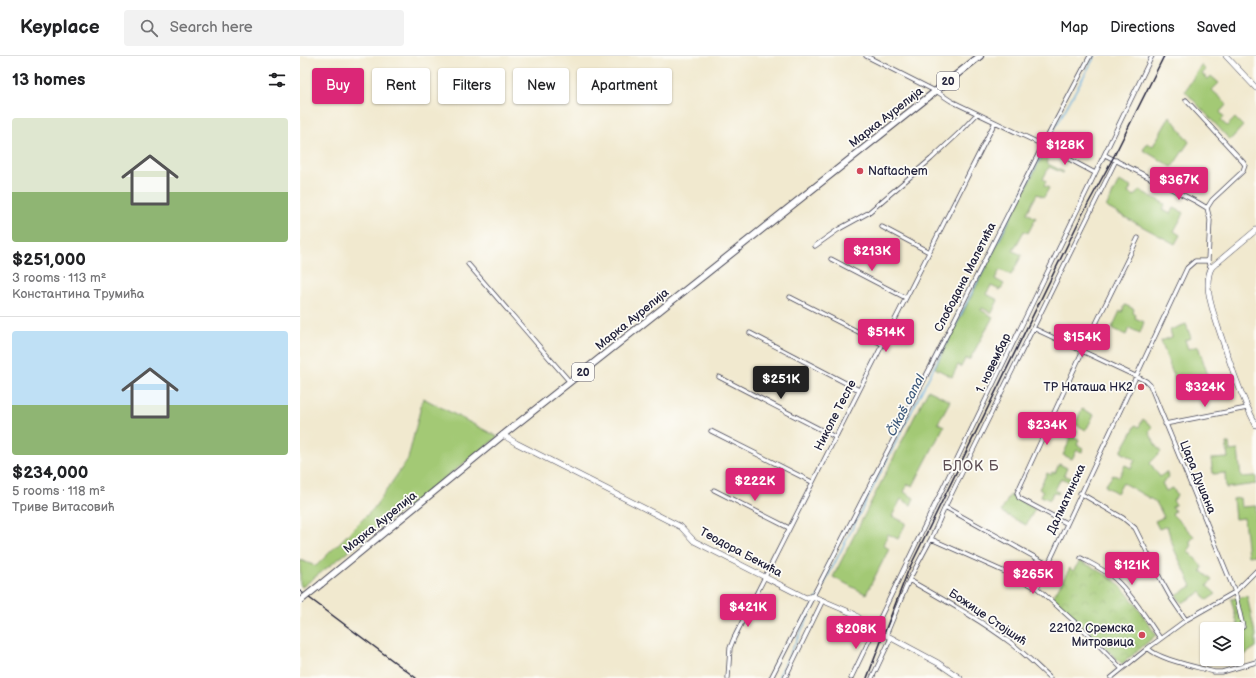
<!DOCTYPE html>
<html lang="en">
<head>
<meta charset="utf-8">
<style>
	body { margin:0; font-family:"Balsamiq Sans",sans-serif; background:#f2f2f2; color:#202124; height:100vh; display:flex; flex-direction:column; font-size:15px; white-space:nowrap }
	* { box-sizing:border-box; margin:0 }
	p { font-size:13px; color:#757577 }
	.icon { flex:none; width:22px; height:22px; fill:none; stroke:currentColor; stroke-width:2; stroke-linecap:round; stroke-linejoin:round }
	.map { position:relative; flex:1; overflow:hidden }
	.panel { display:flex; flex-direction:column; background:#fff; width:300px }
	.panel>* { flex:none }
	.guide { position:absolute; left:12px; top:12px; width:380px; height:36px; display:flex; gap:8px }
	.controls { position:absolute; left:900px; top:566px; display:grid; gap:8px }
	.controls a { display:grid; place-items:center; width:44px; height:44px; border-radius:4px; background:#fff; box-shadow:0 1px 3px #0004; font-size:20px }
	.price { position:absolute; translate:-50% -34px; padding:0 9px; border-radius:4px; background:#db2777; color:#fff; font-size:13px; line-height:26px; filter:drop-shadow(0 1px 2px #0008) }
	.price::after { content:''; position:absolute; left:50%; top:24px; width:12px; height:9px; margin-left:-6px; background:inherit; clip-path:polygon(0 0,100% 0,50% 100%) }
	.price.on { background:#222; color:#fff }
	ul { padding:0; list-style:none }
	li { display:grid; align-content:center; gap:8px; height:212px; padding:0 12px }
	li+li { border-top:1px solid #e0e0e0 }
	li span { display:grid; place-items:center; height:124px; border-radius:4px; color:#555 }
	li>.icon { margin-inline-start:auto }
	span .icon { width:72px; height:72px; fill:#fffc; stroke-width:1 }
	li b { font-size:17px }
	h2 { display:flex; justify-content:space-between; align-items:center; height:48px; padding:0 12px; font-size:17px }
	.chip { padding:0 14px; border-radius:4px; background:#fff; box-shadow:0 1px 3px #0004; font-size:14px; line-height:36px }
	.chip.on { background:#db2777; color:#fff }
	header { display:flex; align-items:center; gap:24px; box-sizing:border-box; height:56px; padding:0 20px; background:#fff; border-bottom:1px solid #e0e0e0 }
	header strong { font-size:19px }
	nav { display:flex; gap:22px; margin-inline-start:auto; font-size:14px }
	.search { width:280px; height:36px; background:#f2f2f2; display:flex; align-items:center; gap:10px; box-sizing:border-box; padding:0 14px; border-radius:4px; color:#757577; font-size:15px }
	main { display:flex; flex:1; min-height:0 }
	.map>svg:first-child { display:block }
	.green { fill:#a3c974; stroke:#627658 }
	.park { fill:url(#park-crowns); stroke:#627658 }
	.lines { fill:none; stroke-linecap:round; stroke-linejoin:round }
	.stream { stroke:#68afde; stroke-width:1.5 }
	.street-casing { stroke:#414051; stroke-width:5 }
	.secondary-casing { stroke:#414051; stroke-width:6 }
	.primary-casing { stroke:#414051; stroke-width:8 }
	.street { stroke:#fff; stroke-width:3.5 }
	.secondary { stroke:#fff; stroke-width:5 }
	.primary { stroke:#fff; stroke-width:6 }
	.rail { stroke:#22223b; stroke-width:1.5 }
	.primary-bridge-casing { stroke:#414051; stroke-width:8; stroke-linecap:butt }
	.primary-bridge { stroke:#fff; stroke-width:6 }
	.poi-dot { fill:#d1495b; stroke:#fdfcf7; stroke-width:1.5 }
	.labels { text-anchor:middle; stroke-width:3.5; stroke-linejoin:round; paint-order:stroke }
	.shield { fill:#fdfcf7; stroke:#646373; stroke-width:1 }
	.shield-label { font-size:11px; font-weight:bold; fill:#22223b }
	.street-label { font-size:12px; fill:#22223b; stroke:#fdfcf7 }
	.poi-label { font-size:12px; fill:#22223b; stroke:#fdfcf7; text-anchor:end }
	.water-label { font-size:13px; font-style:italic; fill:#3e5a7c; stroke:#fdfcf7 }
	.quarter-label { font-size:14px; letter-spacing:1px; fill:#5e4f54; stroke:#fdfcf7 }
</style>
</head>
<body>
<header>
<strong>Keyplace</strong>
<div class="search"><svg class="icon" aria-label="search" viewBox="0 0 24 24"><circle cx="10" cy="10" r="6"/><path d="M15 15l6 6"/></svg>Search here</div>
<nav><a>Map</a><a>Directions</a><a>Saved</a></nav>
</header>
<main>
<section class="panel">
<h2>13 homes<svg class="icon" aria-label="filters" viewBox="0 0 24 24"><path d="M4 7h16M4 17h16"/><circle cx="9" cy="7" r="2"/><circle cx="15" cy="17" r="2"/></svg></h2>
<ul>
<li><span style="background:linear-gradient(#dfe7d0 60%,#8fb573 0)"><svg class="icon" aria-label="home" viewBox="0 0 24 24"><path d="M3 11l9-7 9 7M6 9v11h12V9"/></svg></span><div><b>$251,000</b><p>3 rooms · 113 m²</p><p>Константина Трумића</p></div></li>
<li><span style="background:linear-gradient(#bfe0f5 60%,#8fb573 0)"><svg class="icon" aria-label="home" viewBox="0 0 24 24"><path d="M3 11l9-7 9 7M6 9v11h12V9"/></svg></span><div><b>$234,000</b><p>5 rooms · 118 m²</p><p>Триве Витасовић</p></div></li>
</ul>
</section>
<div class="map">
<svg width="956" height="622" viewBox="0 0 956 622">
	<defs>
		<pattern id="park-crowns" width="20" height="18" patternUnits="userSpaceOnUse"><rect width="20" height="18" fill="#a3c974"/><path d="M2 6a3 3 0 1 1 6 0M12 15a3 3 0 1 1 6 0" fill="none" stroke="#8cac65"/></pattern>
	</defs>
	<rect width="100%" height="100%" fill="#fdfcf7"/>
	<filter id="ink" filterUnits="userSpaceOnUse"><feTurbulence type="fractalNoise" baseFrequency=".025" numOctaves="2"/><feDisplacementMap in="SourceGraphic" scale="8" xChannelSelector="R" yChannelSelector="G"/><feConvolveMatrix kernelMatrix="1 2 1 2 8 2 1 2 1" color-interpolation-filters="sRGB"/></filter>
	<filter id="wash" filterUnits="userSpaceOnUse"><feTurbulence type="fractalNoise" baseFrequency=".012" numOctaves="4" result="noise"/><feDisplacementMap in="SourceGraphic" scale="16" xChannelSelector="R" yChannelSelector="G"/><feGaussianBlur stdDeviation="0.9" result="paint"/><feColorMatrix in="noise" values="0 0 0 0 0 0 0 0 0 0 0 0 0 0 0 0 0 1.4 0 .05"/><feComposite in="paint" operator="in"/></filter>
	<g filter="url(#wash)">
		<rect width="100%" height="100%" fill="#f1e9cf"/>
		<path class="green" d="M 901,9 L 906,14 L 902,18 L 908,23 L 911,20 L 919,27 L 912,34 L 927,48 L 920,56 L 924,61 L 921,65 L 927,70 L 935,62 L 943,70 L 930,84 L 885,35 Z
			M 870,60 L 889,86 L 872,111 L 843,94 L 847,87 L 853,90 Z
			M 745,95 L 750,98 L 746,107 L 764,116 L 763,117 L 749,111 L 743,123 L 746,125 L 744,130 L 749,132 L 744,141 L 737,138 L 727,157 L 736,162 L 728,177 L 724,175 L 713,195 L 722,199 L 711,219 L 700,214 L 695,223 L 704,228 L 700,234 L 691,230 L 686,238 L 698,244 L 692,257 L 682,252 L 681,254 L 693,261 L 670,303 L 665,303 L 661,311 L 658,309 L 652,321 L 635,312 Z
			M 819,125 L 831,131 L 828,137 L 835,140 L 839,134 L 865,148 L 862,154 L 871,158 L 874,152 L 884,157 L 874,175 L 880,179 L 875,188 L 806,151 Z
			M 825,249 L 834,253 L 833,257 L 836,259 L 835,262 L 844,266 L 840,277 L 829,272 L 826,279 L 812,272 L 820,255 L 822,256 Z
			M 886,268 L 891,282 L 885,284 L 888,293 L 898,290 L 915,340 L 910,342 L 904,326 L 893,329 L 891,325 L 884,328 L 886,333 L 879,335 L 861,285 L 872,281 L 870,274 Z
			M 628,334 L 650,345 L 638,367 L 644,370 L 613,430 L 608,428 L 604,436 L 614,442 L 611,449 L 601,443 L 592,460 L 606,467 L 598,483 L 588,478 L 583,489 L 589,493 L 566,538 L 533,521 Z
			M 123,342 L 198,381 L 2,531 L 0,528 L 0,504 L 16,510 L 74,452 L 108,403 Z
			M 782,353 L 794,359 L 786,374 L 775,368 Z
			M 843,363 L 853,371 L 849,376 L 856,390 L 861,396 L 850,407 L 860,421 L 866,416 L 869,422 L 862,427 L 866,435 L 873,432 L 877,440 L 873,445 L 876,448 L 872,451 L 875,455 L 872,458 L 894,480 L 889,487 L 892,489 L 888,495 L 903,511 L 901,515 L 912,524 L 907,530 L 916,538 L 907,544 L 901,536 L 882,547 L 876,539 L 892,530 L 874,493 L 867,470 L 859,473 L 855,465 L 864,461 L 856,446 L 823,427 L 817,437 L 805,430 L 813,419 L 819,421 L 825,409 L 831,412 L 835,404 L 821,396 L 836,369 L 839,371 Z
			M 767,370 L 777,375 L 774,382 L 779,384 L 777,389 L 783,392 L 782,396 L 777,394 L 772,403 L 763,399 L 771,382 L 763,379 Z
			M 926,387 L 929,387 L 930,395 L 938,394 L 941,421 L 956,420 L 956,428 L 926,432 L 925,417 L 913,418 L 911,403 L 928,402 Z
			M 759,408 L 767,412 L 764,419 L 771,422 L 770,426 L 761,422 L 755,434 L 759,436 L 758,438 L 753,436 L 750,444 L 741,440 L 743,435 L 739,433 L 747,417 L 751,419 L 752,416 L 755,417 Z
			M 710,439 L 735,453 L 726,469 L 701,456 Z
			M 940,442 L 941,451 L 956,450 L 956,499 L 948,500 L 944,462 L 935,463 L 933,443 Z
			M 947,540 L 955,577 L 956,577 L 956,591 L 937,604 L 936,603 L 937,603 L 937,598 L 942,586 L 931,543 Z"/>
		<path class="park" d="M 780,505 C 792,511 805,517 815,525 C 832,540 844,561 856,579 L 822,608 L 753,541 L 770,512 L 773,515 Z"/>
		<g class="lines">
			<path class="stream" d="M 751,79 L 795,0
				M 524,528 L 745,92
				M 478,622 L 519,539"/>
		</g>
	</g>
	<g filter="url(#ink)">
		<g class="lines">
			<defs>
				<path id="street" d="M 566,0 L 639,37 L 651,45 L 743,89 L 795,117
					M 886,44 L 943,106 L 945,109 L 943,115 L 912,144 L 907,152
					M 805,99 L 897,146 L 907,152 L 910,164 L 908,204 L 909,209 L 912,211
					M 582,171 L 629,196
					M 515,190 L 539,173 L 568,157 L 631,103 L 660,76 L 677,58
					M 531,203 L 606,242
					M 168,208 L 270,326
					M 490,241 L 582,288
					M 733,272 L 846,325 L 850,329 L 935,536 L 943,571
					M 450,277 L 559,334
					M 419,321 L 535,381
					M 865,368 L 947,352
					M 411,375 L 512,426
					M 414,434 L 489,472
					M 780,437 L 823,462 L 835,472 L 861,524 L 871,542 L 886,564
					M 645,451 L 747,508
					M 766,467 L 719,442 L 717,437 L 783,294 L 838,182
					M 631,483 L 705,516 L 737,532 L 787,577 L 822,613
					M 781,502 C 792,508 805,514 815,523 C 833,540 846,562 860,582
					M 609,524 C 644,544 679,563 711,587 C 725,598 737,610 750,622
					M 737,532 L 887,212 L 895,205 L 908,205
					M 586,579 L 609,524 L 631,483 L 645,451 L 816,104
					M 848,592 C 857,603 898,611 914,616 L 922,616 L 956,606
					M 428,622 L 430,592 L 434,582 L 695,66
					M 471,622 L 631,310 L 743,89 L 790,0
					M 485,622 L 523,544
					M 551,622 L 852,0
					M 572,622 L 591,582
					M 811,622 L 848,592 L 886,564 L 935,536 L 956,515"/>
				<path id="secondary" d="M 926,0 L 956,32
					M 956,174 L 912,211 C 908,217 908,223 908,229 C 908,243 914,258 918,271 C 929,304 940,338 956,369
					M 203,379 L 216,387 L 381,471 L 394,485 L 506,542 L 512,540 L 554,558 L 569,570 L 638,607 L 660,622"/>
				<path id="primary" d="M 21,528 L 203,379 L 680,0"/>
			</defs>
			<use href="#street" class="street-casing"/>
			<use href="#secondary" class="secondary-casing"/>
			<use href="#primary" class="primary-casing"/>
			<use href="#street" class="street"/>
			<use href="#secondary" class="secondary"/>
			<use href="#primary" class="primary"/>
			<path class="rail" d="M 0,535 L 116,622
				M 567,622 L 608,515 L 783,157 L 813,102 L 864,0"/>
			<defs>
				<path id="primary-bridge" d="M 0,545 L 21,528"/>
			</defs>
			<use href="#primary-bridge" class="primary-bridge-casing"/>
			<use href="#primary-bridge" class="primary-bridge"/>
		</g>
	</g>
	<g class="poi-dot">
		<circle cx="560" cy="115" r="4"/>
		<circle cx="841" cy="331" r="4"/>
		<circle cx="842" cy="579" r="4"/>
	</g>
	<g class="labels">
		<g class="shield">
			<rect x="637" y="16" width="22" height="18" rx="3"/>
			<rect x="272" y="307" width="22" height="18" rx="3"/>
		</g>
		<g class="shield-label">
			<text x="648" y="29">20</text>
			<text x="283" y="320">20</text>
		</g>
		<g class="street-label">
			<text transform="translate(586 61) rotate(-38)" y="4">Марка Аурелија</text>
			<text transform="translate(665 221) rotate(-63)" y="4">Слободана Малетића</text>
			<text transform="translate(332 263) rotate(-39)" y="4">Марка Аурелија</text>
			<text transform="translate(693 307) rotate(-64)" y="4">1. новембар</text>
			<text transform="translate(535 359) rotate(-63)" y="4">Николе Тесле</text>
			<text transform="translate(898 421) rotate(68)" y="4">Цара Душана</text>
			<text transform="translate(766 443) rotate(-65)" y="4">Далматинска</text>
			<text transform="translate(80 466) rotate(-39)" y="4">Марка Аурелија</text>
			<text transform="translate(441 496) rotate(28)" y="4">Теодора Бекића</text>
			<text transform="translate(688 561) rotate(34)" y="4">Божице Стојшић</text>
		</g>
		<g class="poi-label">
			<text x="568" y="119" text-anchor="start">Naftachem</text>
			<text x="833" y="335">ТР Наташа НК2</text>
			<text x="834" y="576">22102 Сремска<tspan x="834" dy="14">Митровица</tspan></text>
		</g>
		<g class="water-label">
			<text transform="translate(605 349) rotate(-63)" y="5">Čikaš canal</text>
		</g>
		<g class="quarter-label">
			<text x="671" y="415">БЛОК Б</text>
		</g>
	</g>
</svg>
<div class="controls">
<a><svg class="icon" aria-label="layers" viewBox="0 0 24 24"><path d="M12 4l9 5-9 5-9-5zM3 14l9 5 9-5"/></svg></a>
</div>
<b class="price" style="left:765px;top:110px">$128K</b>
<b class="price" style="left:879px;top:145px">$367K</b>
<b class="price" style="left:572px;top:216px">$213K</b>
<b class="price" style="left:586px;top:297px">$514K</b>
<b class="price" style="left:782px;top:302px">$154K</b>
<b class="price on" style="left:481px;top:344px">$251K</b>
<b class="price" style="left:905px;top:352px">$324K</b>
<b class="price" style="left:747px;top:390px">$234K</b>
<b class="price" style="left:455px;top:446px">$222K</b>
<b class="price" style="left:832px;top:530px">$121K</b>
<b class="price" style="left:733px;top:539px">$265K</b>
<b class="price" style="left:448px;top:572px">$421K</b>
<b class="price" style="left:556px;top:594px">$208K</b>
<div class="guide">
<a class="chip on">Buy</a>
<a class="chip">Rent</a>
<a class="chip">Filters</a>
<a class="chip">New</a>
<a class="chip">Apartment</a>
</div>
</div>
</main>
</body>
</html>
